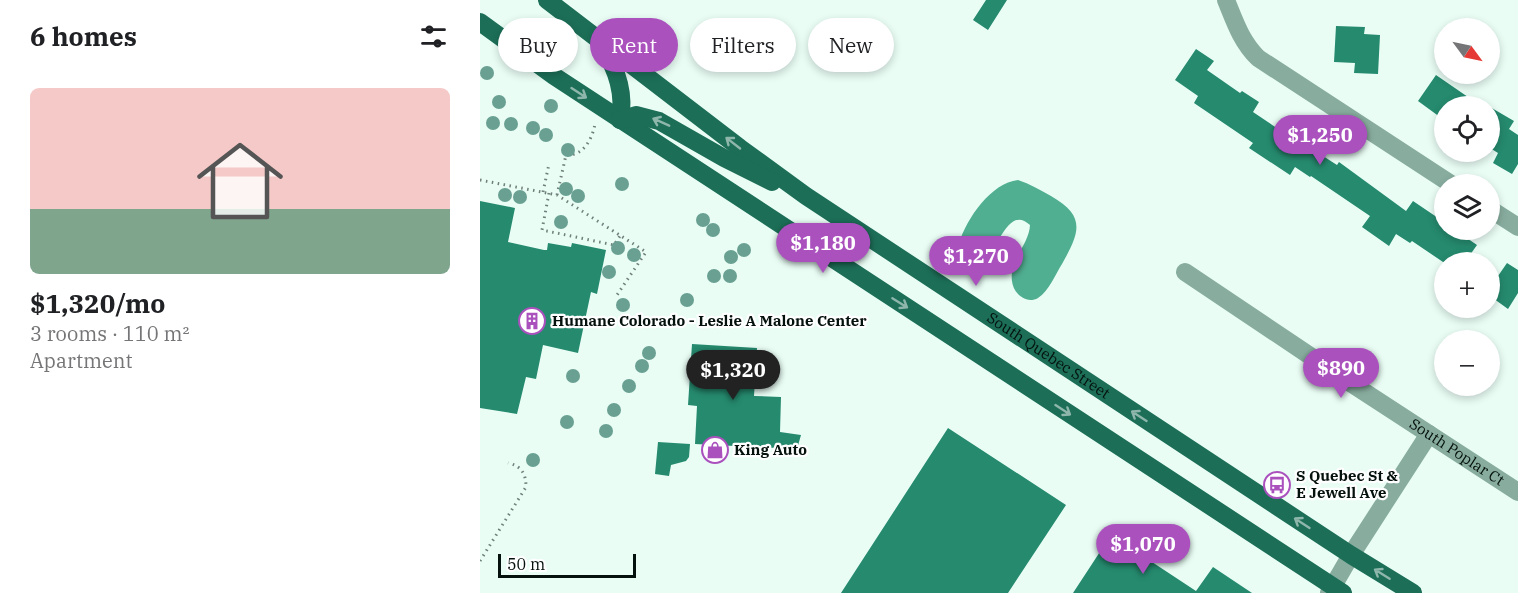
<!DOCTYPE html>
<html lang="en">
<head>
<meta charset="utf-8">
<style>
	body { margin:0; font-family:"IBM Plex Serif",serif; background:#f2f2f2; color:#202124; height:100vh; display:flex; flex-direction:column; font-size:22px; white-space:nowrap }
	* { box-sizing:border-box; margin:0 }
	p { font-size:20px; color:#757577 }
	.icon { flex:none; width:33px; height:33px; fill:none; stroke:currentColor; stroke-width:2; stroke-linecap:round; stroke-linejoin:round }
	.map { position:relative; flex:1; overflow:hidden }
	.panel { display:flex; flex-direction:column; background:#fff; width:480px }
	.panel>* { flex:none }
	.top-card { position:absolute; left:18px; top:18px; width:570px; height:54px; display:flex; gap:12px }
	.needle { width:39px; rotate:123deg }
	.tools { position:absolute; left:954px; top:18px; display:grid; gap:12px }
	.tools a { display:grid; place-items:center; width:66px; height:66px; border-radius:50%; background:#fff; box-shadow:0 3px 9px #0003; font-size:30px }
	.scale { position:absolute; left:18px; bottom:15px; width:138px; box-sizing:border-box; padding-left:6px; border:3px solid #05110d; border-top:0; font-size:16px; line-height:21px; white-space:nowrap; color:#05110d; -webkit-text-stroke:4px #fff; paint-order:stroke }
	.price { position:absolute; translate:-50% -51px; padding:0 14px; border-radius:21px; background:#aa51be; color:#fff; font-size:20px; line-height:39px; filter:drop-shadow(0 2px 3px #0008) }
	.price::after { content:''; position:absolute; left:50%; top:36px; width:18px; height:14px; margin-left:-9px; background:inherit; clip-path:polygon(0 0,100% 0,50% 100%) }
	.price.current { background:#222; color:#fff }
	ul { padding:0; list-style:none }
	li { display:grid; align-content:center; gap:12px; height:318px; padding:0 30px }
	li span { display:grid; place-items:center; height:186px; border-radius:9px; color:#555 }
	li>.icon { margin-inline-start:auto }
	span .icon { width:108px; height:108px; fill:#fffc; stroke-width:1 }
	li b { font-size:26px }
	h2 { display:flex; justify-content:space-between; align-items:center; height:72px; padding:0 30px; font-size:26px }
	.chip { padding:0 21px; border-radius:27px; background:#fff; box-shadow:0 3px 9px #0003; font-size:21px; line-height:54px }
	.chip.current { background:#aa51be; color:#fff }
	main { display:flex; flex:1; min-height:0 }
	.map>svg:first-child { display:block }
	.water { fill:#51af91 }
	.building { fill:#258a6e }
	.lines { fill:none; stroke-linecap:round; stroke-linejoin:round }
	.path { stroke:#6f7f79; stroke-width:3; stroke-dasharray:1.5 4.5; stroke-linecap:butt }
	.minor { stroke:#88ad9f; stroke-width:18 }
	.major { stroke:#1c6e57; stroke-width:18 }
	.tree { fill:#69a092 }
	.oneway { stroke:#8eb6ab }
	.labels { text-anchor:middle; stroke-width:4.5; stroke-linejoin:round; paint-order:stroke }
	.poi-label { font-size:15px; font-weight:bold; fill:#05110d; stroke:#fff; text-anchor:start }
	.street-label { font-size:15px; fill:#05110d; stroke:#fff }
</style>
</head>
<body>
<main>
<section class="panel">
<h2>6 homes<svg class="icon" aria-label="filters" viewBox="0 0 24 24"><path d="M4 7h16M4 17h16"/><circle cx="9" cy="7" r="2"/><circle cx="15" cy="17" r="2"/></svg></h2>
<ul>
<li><span style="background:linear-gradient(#f6c9c9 65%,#7fa58c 0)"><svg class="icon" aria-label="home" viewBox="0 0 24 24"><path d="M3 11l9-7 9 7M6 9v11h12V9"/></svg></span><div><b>$1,320/mo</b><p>3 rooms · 110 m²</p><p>Apartment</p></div></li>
</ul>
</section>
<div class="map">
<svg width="1038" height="593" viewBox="0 0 1038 593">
	<rect width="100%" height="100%" fill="#e9fdf5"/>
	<path class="water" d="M 538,180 C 550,184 560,190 571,196 C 606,216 600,232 582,264 C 575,275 569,291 558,298 C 546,305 533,293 532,281 C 529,260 549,245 550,225 C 520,197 516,291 479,243 C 487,218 511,183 538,180 Z"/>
	<path class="building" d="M 506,0 L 527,0 L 508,30 L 493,20 Z
		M 856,26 L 885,27 L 884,34 L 900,35 L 898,74 L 874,73 L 875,63 L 854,62 Z
		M 716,49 L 734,61 L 727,70 L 760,93 L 762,91 L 779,102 L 773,112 L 807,135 L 816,122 L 837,136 L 829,147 L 857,165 L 859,162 L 926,211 L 933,201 L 964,222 L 964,230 L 975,230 L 997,245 L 985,262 L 963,262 L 932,241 L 930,243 L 916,234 L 909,246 L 882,227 L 890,216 L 831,176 L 830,177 L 815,167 L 810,175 L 769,148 L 773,143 L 714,103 L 718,96 L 695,80 Z
		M 956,75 L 1001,106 L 964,106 L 964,120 L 938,101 Z
		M 1010,107 L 1034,121 L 1029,129 L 1038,135 L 1038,164 L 1032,174 L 1013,163 L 1018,153 L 1010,148 Z
		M 0,201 L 35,208 L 28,242 L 64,250 L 67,250 L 68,243 L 91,247 L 92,243 L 126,250 L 117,294 L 111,292 L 98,353 L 63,345 L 56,379 L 46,377 L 37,414 L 0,408 Z
		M 1027,263 L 1038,270 L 1038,293 L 1028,309 L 1010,296 L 1010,270 L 1018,276 Z
		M 212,344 L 277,348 L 274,396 L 301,397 L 300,432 L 321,435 L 317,449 L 215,444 L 217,406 L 208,405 Z
		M 468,428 L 586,505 L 528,593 L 361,593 Z
		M 178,442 L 210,444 L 209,457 L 206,461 L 191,465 L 189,476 L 175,474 Z
		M 631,535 L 716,591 L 733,567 L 772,593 L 593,593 Z"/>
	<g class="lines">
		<path class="path" d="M 0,180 L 77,195 L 166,252 L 137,295 L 138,296
			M 63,192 L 69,164
			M 69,193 L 62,230 L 134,245 L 140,236
			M 77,195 L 86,155 C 103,156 112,140 115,124
			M 0,561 L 46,487 C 46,473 41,466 28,463"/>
		<g class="minor">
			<path d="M 746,0 C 755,22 761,41 778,58 L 971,184"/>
			<path d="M 1010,209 L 1038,227"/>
			<path id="s1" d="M 705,272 L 866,380 L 1038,492"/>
			<path d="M 849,593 L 871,555 L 949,434"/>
		</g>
		<g class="major">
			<path id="s2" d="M 67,0 L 260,148 L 326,196 L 871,555 L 933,593"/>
			<path d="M 0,22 L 74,76 L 863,593"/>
			<path d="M 122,47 C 137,69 145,93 140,120"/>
			<path d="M 140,120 L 156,115 L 179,121 L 244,158 L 292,182"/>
		</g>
	</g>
	<g class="tree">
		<circle cx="7" cy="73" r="7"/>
		<circle cx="19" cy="102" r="7"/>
		<circle cx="71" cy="106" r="7"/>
		<circle cx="13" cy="123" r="7"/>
		<circle cx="31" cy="124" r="7"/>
		<circle cx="53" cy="128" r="7"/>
		<circle cx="66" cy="135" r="7"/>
		<circle cx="88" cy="150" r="7"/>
		<circle cx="142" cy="184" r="7"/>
		<circle cx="86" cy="189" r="7"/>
		<circle cx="25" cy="195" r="7"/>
		<circle cx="98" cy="196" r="7"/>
		<circle cx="40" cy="197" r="7"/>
		<circle cx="223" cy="220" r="7"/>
		<circle cx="81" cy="222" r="7"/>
		<circle cx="233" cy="230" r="7"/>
		<circle cx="138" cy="248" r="7"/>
		<circle cx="264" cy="250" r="7"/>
		<circle cx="154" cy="255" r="7"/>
		<circle cx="251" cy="257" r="7"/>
		<circle cx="129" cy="272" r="7"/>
		<circle cx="234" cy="276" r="7"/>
		<circle cx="250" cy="276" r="7"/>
		<circle cx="207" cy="300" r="7"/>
		<circle cx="143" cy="305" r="7"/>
		<circle cx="169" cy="353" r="7"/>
		<circle cx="162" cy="366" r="7"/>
		<circle cx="93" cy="376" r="7"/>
		<circle cx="149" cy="386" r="7"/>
		<circle cx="134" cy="410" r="7"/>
		<circle cx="87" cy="422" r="7"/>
		<circle cx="126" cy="431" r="7"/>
		<circle cx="53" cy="460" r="7"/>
	</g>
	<defs><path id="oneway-shaft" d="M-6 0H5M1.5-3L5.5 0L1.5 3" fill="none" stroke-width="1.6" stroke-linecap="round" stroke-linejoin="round" transform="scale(1.5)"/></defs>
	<g class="oneway">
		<use href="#oneway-shaft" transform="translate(99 93) rotate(33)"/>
		<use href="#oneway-shaft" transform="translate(181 122) rotate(-156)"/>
		<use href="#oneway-shaft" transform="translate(253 143) rotate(-142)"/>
		<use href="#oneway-shaft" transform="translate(420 303) rotate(32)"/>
		<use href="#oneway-shaft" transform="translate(583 410) rotate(33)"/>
		<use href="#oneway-shaft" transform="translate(659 416) rotate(-147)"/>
		<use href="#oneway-shaft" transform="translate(822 523) rotate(-147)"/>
		<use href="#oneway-shaft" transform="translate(902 574) rotate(-148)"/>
	</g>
	<defs>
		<symbol id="building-ring" viewBox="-11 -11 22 22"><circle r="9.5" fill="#fff" stroke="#aa51be" stroke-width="1.5"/><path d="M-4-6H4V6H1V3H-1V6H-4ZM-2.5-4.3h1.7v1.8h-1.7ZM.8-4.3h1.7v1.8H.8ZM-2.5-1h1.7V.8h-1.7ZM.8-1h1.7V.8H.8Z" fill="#aa51be"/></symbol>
		<symbol id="shop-ring" viewBox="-11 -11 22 22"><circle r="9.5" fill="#fff" stroke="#aa51be" stroke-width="1.5"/><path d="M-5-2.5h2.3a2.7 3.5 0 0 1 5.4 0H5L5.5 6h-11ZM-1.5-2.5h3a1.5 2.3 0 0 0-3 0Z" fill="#aa51be"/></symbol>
		<symbol id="bus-ring" viewBox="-11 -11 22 22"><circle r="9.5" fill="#fff" stroke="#aa51be" stroke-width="1.5"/><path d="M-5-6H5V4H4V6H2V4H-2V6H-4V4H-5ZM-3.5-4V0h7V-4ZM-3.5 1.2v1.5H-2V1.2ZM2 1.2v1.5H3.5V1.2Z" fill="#aa51be"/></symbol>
	</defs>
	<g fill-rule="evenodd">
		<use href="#building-ring" x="37" y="306" width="30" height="30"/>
		<use href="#shop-ring" x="220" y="435" width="30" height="30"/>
		<use href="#bus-ring" x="782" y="470" width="30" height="30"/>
	</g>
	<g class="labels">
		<g class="poi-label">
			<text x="72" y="326">Humane Colorado - Leslie A Malone Center</text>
			<text x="254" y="455">King Auto</text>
			<text x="816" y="481">S Quebec St &amp;<tspan x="816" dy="17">E Jewell Ave</tspan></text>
		</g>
		<g class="street-label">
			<text dy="5" stroke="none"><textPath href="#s2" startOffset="615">South Quebec Street</textPath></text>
			<text dy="5" stroke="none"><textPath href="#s1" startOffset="326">South Poplar Ct</textPath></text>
		</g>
	</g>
</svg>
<div class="tools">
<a><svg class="needle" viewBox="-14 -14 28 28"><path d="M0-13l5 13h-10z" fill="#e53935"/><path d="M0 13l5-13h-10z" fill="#757577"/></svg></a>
<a><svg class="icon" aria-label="locate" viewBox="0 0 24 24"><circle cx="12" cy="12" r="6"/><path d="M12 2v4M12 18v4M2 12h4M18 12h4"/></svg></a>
<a><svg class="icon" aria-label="layers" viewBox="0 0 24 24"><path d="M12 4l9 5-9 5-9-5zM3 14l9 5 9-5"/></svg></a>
<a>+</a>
<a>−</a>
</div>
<div class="scale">50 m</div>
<b class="price" style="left:840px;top:166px">$1,250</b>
<b class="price" style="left:343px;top:274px">$1,180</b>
<b class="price" style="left:496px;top:287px">$1,270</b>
<b class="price" style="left:861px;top:399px">$890</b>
<b class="price current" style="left:253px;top:401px">$1,320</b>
<b class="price" style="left:663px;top:575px">$1,070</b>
<div class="top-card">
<a class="chip">Buy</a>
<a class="chip current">Rent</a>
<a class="chip">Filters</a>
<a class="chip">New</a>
</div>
</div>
</main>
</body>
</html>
